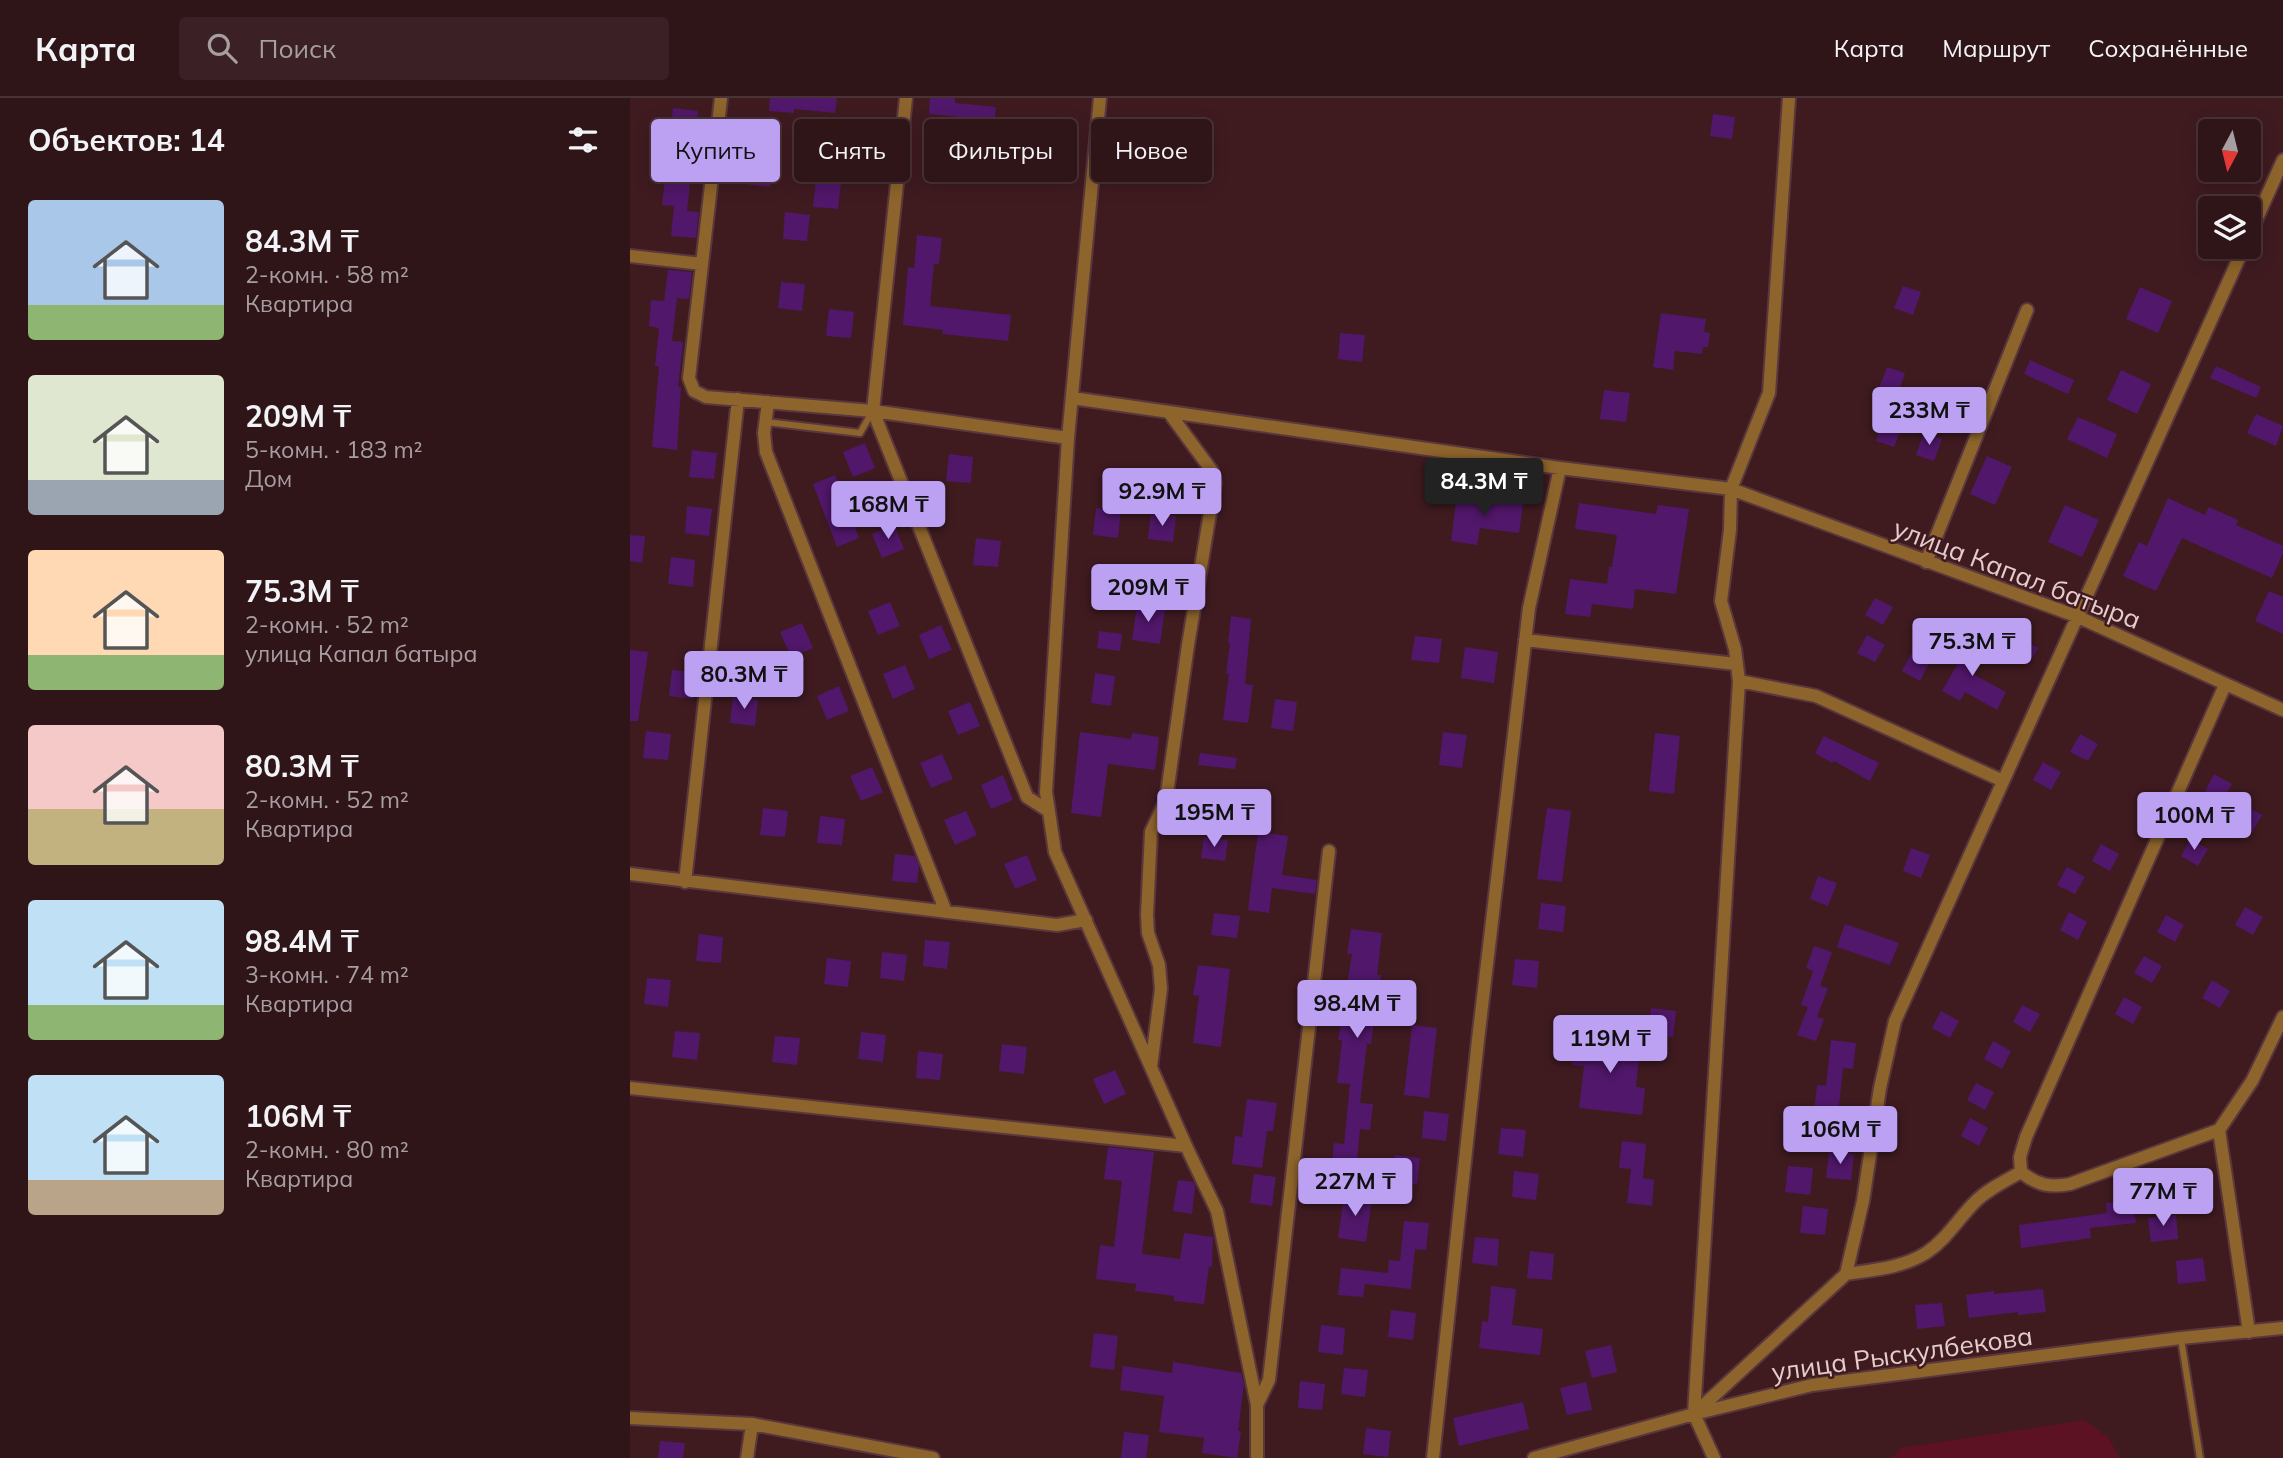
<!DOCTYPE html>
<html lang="ru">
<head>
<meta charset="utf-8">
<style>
	body { margin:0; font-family:Mulish,sans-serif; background:#3b2125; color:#f1f3f6; height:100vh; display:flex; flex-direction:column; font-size:26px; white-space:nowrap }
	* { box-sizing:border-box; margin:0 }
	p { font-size:23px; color:#a79ea2 }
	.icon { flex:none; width:38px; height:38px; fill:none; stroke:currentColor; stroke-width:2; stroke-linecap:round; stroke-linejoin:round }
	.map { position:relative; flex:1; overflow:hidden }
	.side { display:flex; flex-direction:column; background:#2f1418; width:630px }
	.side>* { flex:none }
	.guide { position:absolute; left:21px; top:21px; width:665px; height:63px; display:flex; gap:14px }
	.needle { width:46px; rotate:187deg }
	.tools { position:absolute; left:1568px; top:21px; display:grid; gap:14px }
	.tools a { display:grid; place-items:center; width:63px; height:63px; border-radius:7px; background:#2f1418; box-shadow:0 4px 18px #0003,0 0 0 2px #4a3337; font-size:35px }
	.price { position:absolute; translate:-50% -60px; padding:0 16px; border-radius:7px; background:#bca0f2; color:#111; font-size:23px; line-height:46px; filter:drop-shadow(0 2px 4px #0008) }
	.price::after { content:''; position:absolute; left:50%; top:42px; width:21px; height:16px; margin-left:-10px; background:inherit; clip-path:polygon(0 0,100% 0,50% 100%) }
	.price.selected { background:#222; color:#fff }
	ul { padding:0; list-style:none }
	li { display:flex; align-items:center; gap:21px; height:175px; padding:0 28px }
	li span { display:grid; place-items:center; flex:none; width:196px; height:140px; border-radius:7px; color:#555 }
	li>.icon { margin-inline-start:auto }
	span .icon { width:84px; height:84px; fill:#fffc; stroke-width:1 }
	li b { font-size:30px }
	h2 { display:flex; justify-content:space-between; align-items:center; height:84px; padding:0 28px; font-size:30px }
	.pill { padding:0 24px; border-radius:7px; background:#2f1418; box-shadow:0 4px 18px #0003,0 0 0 2px #4a3337; font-size:24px; line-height:63px }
	.pill.selected { background:#bca0f2; color:#111 }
	header { display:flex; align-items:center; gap:42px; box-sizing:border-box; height:98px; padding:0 35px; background:#2f1418; border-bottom:2px solid #4a3337 }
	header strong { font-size:33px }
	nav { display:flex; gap:38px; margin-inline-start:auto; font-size:24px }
	.search { width:490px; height:63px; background:#3b2125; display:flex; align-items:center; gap:18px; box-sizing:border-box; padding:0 24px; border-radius:7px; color:#a79ea2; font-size:26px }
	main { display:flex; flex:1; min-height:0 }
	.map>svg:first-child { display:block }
	.garden { fill:#5c1222 }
	.building { fill:#51176a }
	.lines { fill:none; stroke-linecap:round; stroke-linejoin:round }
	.lane-casing { stroke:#5a373c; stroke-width:10 }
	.street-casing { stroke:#5a373c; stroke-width:16 }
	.lane { stroke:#8d642b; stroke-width:6 }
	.street { stroke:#8d642b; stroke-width:12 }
	.labels { text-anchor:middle; stroke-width:5; stroke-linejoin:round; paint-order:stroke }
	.street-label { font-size:26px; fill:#e5cccd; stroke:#3f1b20 }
</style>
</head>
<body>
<header>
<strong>Карта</strong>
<div class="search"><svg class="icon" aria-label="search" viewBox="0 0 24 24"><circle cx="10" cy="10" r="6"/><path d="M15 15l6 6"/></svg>Поиск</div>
<nav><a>Карта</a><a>Маршрут</a><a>Сохранённые</a></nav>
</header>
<main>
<section class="side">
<h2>Объектов: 14<svg class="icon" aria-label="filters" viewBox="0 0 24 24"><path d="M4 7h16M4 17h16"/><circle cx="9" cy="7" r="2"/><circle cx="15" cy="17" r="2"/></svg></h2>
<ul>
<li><span style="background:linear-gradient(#a9c7e8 75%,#8fb573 0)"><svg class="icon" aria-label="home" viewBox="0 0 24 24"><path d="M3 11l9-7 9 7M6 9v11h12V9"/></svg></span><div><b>84.3M ₸</b><p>2-комн. · 58 m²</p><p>Квартира</p></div></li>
<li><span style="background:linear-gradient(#dfe7d0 75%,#9aa5b1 0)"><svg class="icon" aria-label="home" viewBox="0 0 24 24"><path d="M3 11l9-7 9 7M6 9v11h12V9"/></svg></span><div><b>209M ₸</b><p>5-комн. · 183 m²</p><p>Дом</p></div></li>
<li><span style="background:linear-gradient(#ffd9b3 75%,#8fb573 0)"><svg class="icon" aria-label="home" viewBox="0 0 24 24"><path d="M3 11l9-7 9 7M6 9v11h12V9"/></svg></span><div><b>75.3M ₸</b><p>2-комн. · 52 m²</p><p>улица Капал батыра</p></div></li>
<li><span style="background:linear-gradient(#f6c9c9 60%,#c2b280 0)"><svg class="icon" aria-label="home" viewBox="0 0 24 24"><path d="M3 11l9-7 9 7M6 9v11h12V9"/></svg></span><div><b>80.3M ₸</b><p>2-комн. · 52 m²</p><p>Квартира</p></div></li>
<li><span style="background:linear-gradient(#bfe0f5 75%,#8fb573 0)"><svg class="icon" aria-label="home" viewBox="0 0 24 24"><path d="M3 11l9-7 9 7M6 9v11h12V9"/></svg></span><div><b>98.4M ₸</b><p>3-комн. · 74 m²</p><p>Квартира</p></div></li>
<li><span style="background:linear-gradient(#bfe0f5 75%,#b9a48a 0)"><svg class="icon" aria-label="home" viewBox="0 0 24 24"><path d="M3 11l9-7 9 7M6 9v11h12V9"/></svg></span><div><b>106M ₸</b><p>2-комн. · 80 m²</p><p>Квартира</p></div></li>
</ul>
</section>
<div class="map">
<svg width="1653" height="1360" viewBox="0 0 1653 1360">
	<rect width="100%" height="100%" fill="#3f1b20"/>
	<path class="garden" d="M 1454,1322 L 1478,1339 L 1490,1360 L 1262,1360 L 1271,1350 Z"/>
	<path class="building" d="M 140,0 L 207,0 L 205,15 L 164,11 L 164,15 L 139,13 Z
		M 300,0 L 325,0 L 325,5 L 366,9 L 363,36 L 338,33 L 339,20 L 299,16 Z
		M 43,10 L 68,13 L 64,49 L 69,50 L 66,76 L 61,76 L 57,113 L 69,114 L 66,140 L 41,138 L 44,108 L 32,107 L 35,80 L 41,81 L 45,37 L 40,37 Z
		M 1083,16 L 1105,19 L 1102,41 L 1080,38 Z
		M 204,31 L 229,33 L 226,60 L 201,58 Z
		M 322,54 L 346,57 L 343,83 L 319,81 Z
		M 118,59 L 143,62 L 140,89 L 115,86 Z
		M 186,82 L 211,85 L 208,111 L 183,109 Z
		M 155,114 L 180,117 L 177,143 L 153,141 Z
		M 287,137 L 312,140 L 309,166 L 304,166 L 300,208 L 381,217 L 378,243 L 312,236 L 313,232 L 273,227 L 278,169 L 284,170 Z
		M 38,172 L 62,174 L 59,201 L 47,200 L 42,243 L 53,244 L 48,289 L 51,289 L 47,352 L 22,349 L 29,268 L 25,268 L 29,230 L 19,228 L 21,202 L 34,203 Z
		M 151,184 L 175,186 L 172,213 L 148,210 Z
		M 1273,188 L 1291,194 L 1283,217 L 1264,210 Z
		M 1510,189 L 1542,203 L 1528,235 L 1496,221 Z
		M 199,211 L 224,214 L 221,240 L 196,238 Z
		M 1031,215 L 1076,221 L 1074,234 L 1080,235 L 1078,249 L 1073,249 L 1072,256 L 1045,253 L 1043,272 L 1023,269 Z
		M 710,235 L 735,237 L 732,264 L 708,261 Z
		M 1400,262 L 1444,282 L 1438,296 L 1394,276 Z
		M 1586,268 L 1631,289 L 1626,300 L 1580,280 Z
		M 1257,269 L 1275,275 L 1267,298 L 1249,291 Z
		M 1491,272 L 1521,286 L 1507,316 L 1477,302 Z
		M 974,292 L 1000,295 L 996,324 L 970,321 Z
		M 1626,316 L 1653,328 L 1646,348 L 1617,335 Z
		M 1448,319 L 1487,336 L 1477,360 L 1437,341 Z
		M 1254,320 L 1273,327 L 1264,349 L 1246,343 Z
		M 1294,334 L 1312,341 L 1304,363 L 1286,357 Z
		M 235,345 L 245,370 L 223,379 L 213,354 Z
		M 62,352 L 87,355 L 84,381 L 59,379 Z
		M 319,356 L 343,359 L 341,385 L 316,383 Z
		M 1357,358 L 1382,369 L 1365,407 L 1340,396 Z
		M 205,377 L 229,440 L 207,449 L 183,386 Z
		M 827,397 L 893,406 L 889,435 L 850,430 L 847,447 L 821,443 Z
		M 1538,400 L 1575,417 L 1579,409 L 1608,422 L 1606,427 L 1653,448 L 1653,455 L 1642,480 L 1552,440 L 1526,493 L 1493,478 L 1509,444 L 1517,448 Z
		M 949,405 L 1026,416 L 1028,407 L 1059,411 L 1046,496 L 1005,491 L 1003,511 L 962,506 L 960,519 L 935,516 L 940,481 L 977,486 L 979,469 L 982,469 L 987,437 L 945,431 Z
		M 1435,407 L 1469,422 L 1452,459 L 1418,444 Z
		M 57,408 L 82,411 L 79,438 L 55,435 Z
		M 466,410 L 491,413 L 488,440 L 463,437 Z
		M 521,415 L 546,418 L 543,444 L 518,441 Z
		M 264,426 L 274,451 L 252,460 L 242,436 Z
		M 0,437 L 15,438 L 12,465 L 0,463 Z
		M 346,440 L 371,443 L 368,469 L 343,467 Z
		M 41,459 L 65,462 L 63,489 L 38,486 Z
		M 1639,493 L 1653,499 L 1653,536 L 1625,523 Z
		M 1245,500 L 1263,509 L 1253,527 L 1235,517 Z
		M 260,504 L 270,528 L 248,537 L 238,513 Z
		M 507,507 L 535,511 L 530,546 L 502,542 Z
		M 601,518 L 621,521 L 615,586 L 623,587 L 618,625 L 593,622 L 599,576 L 596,576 L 600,545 L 598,545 Z
		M 172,525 L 183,550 L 161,559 L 150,534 Z
		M 311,527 L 322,552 L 299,561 L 289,537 Z
		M 469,533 L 492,536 L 490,553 L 467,550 Z
		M 1237,537 L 1255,547 L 1245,564 L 1227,555 Z
		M 785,538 L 812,541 L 809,565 L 781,562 Z
		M 1338,539 L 1356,549 L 1341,575 L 1376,594 L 1367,612 L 1335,594 L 1330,603 L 1312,593 L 1332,558 L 1328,556 Z
		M 1390,540 L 1408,550 L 1398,567 L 1380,557 Z
		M 835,549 L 868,554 L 864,585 L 831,580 Z
		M 0,552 L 18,554 L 8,623 L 0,623 Z
		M 1281,556 L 1299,565 L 1290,583 L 1272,573 Z
		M 275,567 L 285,591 L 263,601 L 253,576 Z
		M 42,572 L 67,574 L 64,601 L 39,598 Z
		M 465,575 L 485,578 L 481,608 L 461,605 Z
		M 209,588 L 219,613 L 197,622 L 187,598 Z
		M 103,599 L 128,602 L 125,628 L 100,625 Z
		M 645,601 L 667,604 L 663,633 L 641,630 Z
		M 340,604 L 350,628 L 328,637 L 318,613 Z
		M 16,633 L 41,636 L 38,662 L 13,660 Z
		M 450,634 L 501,641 L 502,635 L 529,639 L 525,672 L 478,666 L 471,719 L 441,715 Z
		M 813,634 L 837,637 L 832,670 L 809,667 Z
		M 1025,635 L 1050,638 L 1044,696 L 1019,693 Z
		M 1450,636 L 1468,646 L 1458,663 L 1440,654 Z
		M 1194,638 L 1249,665 L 1240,683 L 1204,663 L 1202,665 L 1185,655 Z
		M 570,655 L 607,660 L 605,671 L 568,667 Z
		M 312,656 L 323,681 L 301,690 L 290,665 Z
		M 1413,664 L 1431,674 L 1421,692 L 1403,682 Z
		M 242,669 L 253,694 L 231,703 L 220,678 Z
		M 1584,676 L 1602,686 L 1592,703 L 1575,693 Z
		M 373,677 L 383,702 L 361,711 L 351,687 Z
		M 1614,707 L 1632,717 L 1622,734 L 1604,724 Z
		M 133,710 L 158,713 L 155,739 L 130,737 Z
		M 917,710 L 941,713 L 932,784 L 907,781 Z
		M 336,713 L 347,737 L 325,747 L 314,722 Z
		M 190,718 L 215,721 L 212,747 L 187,745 Z
		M 628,734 L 658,738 L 652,777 L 687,782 L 685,796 L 642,790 L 639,815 L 618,812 Z
		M 574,739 L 598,742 L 595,763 L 571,760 Z
		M 1560,741 L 1578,751 L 1568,768 L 1551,758 Z
		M 1471,746 L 1489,756 L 1480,773 L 1462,763 Z
		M 1281,750 L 1300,757 L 1291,780 L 1273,773 Z
		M 265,756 L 285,758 L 289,768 L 287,785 L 262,783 Z
		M 397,757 L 407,782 L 385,791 L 374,766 Z
		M 1437,769 L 1455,779 L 1445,796 L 1427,787 Z
		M 1188,778 L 1207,785 L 1198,808 L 1180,801 Z
		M 911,805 L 936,808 L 933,834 L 908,831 Z
		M 1615,809 L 1633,819 L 1623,837 L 1605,827 Z
		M 1439,814 L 1457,824 L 1448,842 L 1430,832 Z
		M 584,815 L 610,818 L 607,840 L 581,837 Z
		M 1536,817 L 1554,827 L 1545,844 L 1527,834 Z
		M 1215,826 L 1269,845 L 1260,867 L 1207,849 Z
		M 721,831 L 752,835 L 747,877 L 751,877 L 741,946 L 737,945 L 730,1005 L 743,1006 L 740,1032 L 730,1031 L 726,1075 L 701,1072 L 704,1045 L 714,1046 L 720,986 L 707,985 L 712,942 L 708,942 L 722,856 L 717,856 Z
		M 69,836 L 93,839 L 91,865 L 66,863 Z
		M 295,842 L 320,844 L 317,871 L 293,868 Z
		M 1184,848 L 1202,854 L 1190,888 L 1198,890 L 1187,919 L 1194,921 L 1186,943 L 1167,937 L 1178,909 L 1171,907 L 1183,873 L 1176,870 Z
		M 252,854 L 277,857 L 274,883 L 250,880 Z
		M 1514,858 L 1532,868 L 1522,885 L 1504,875 Z
		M 197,860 L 221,863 L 218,889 L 194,886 Z
		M 885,861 L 909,863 L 907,890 L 882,887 Z
		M 568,867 L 600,871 L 591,949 L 563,945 L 569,898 L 563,897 Z
		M 17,880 L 41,882 L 38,909 L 14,906 Z
		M 1582,882 L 1600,893 L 1590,910 L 1572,900 Z
		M 1494,899 L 1512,909 L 1503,926 L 1485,916 Z
		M 1392,907 L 1410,916 L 1400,934 L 1383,924 Z
		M 1021,910 L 1046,913 L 1043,939 L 1018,937 Z
		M 1311,913 L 1329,923 L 1320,940 L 1302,930 Z
		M 782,927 L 807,930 L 799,1000 L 774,997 Z
		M 45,933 L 70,935 L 67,962 L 42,959 Z
		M 231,934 L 256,937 L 253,964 L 228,961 Z
		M 145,938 L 170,940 L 167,967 L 142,964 Z
		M 944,940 L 986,945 L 986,941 L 1011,943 L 1006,989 L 1015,990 L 1012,1017 L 949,1010 L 954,968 L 941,967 Z
		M 1201,942 L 1226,945 L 1223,971 L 1213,970 L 1208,1017 L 1184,1014 L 1187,987 L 1196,988 Z
		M 1363,943 L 1381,953 L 1372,971 L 1354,961 Z
		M 372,946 L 397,949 L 394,976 L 369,973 Z
		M 288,953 L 313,956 L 310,982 L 286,980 Z
		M 485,972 L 496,996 L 474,1006 L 463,981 Z
		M 1346,985 L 1364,994 L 1355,1012 L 1337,1002 Z
		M 617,1001 L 647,1005 L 643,1033 L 637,1033 L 632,1070 L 602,1066 L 605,1038 L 612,1039 Z
		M 794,1013 L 819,1016 L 816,1043 L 792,1040 Z
		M 1340,1020 L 1358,1030 L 1349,1048 L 1331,1038 Z
		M 871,1030 L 896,1032 L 893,1059 L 868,1056 Z
		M 992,1043 L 1016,1046 L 1013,1080 L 1024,1082 L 1022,1108 L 997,1105 L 1001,1071 L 989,1070 Z
		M 478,1049 L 524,1054 L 512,1156 L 550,1161 L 554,1135 L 583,1139 L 582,1169 L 579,1168 L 574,1206 L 544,1203 L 544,1198 L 505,1193 L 506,1186 L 466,1181 L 470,1147 L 484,1149 L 492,1083 L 474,1081 Z
		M 1199,1053 L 1224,1056 L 1221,1082 L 1196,1080 Z
		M 765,1057 L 790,1060 L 787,1086 L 762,1083 Z
		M 1158,1068 L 1183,1070 L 1180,1097 L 1155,1094 Z
		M 884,1073 L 909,1076 L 906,1102 L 882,1099 Z
		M 624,1076 L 646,1079 L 642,1108 L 620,1105 Z
		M 548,1082 L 564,1084 L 565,1088 L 562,1116 L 543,1113 Z
		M 1572,1083 L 1575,1106 L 1547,1110 L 1545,1087 Z
		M 714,1097 L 742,1100 L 736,1144 L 708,1140 Z
		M 1503,1102 L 1506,1125 L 1460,1130 L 1461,1140 L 1391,1150 L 1389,1127 L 1477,1115 L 1476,1105 Z
		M 1173,1108 L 1198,1111 L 1195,1137 L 1170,1135 Z
		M 1546,1117 L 1548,1141 L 1521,1144 L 1518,1120 Z
		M 774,1123 L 799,1125 L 796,1152 L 785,1151 L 781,1191 L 735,1186 L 733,1199 L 708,1197 L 711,1170 L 758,1175 L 759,1162 L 770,1163 Z
		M 845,1139 L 869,1141 L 867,1168 L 842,1165 Z
		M 900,1153 L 924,1156 L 922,1182 L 897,1180 Z
		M 1573,1160 L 1576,1183 L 1548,1186 L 1546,1163 Z
		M 861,1188 L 886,1191 L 882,1227 L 913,1231 L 910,1257 L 849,1250 L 852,1223 L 858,1224 Z
		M 1413,1191 L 1416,1214 L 1388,1217 L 1388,1214 L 1339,1220 L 1336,1197 L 1364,1193 L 1364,1196 Z
		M 1312,1205 L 1315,1228 L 1287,1231 L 1285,1207 Z
		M 761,1212 L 786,1215 L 783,1242 L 758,1239 Z
		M 691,1227 L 715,1230 L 713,1257 L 688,1254 Z
		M 464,1235 L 488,1238 L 484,1272 L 460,1269 Z
		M 981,1247 L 987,1274 L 962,1280 L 955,1253 Z
		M 543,1264 L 611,1275 L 614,1286 L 608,1333 L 611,1333 L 607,1360 L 572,1355 L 574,1340 L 529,1334 L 534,1298 L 490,1292 L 493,1268 L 542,1275 Z
		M 714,1270 L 738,1272 L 735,1299 L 711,1296 Z
		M 670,1283 L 695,1286 L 692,1312 L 668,1310 Z
		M 956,1284 L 962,1312 L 937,1317 L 930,1290 Z
		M 893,1304 L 899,1331 L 829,1348 L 823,1320 Z
		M 736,1330 L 761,1333 L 758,1359 L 733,1356 Z
		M 494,1334 L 519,1337 L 516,1360 L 491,1360 Z
		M 30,1343 L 55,1345 L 53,1360 L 28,1360 Z"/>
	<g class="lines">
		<defs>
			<path id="lane" d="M 136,324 L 230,335 L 242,314
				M 1551,1241 L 1570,1360"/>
			<path id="street" d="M 91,0 L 59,280 L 64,293 L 76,299 L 243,313 L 438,340
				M 276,0 L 243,313 L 397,699 L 417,712
				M 470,0 L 438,340 L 416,694 L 425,754 L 556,1048 L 587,1113 L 627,1307 L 627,1360
				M 1619,138 L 1653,62
				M 0,158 L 72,166
				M 442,300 L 930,370 L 1101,391 L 1446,518 L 1653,612
				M 138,304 L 134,335 L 136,354 L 316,814
				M 1296,464 L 1397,212
				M 895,542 L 1106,566
				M 1109,583 L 1186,598 L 1371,682
				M 0,776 L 427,827 L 456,822
				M 55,784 L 108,301
				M 521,969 L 531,891 L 529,867 L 518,835 L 517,817 L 521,734 L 536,702 L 558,547 L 585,385 L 582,373 L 540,316
				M 0,990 L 556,1048
				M 1589,1032 L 1440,1086 C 1420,1090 1407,1087 1391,1074 L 1390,1059 L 1396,1039 L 1595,587
				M 1216,1176 C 1243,1172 1272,1170 1296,1155 C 1316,1142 1328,1121 1345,1104 C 1358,1091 1375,1083 1391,1074
				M 1619,1234 L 1589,1032 L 1622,983 L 1653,919
				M 627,1307 L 639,1282 L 699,753
				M 1064,1316 L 1216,1176 L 1233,1103 L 1250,990 L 1265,923 L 1614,149
				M 0,1320 L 122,1326 L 303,1360
				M 117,1360 L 122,1326
				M 803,1360 L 848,942 L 899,510 L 930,370
				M 904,1360 L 1064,1316 L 1182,1287 L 1551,1240 L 1653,1230
				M 1084,1360 L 1064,1316 L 1109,583 L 1105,551 L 1091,503 L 1100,432 L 1101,391 L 1139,295 L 1159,0"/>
		</defs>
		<use href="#lane" class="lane-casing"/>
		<use href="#street" class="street-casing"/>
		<use href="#lane" class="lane"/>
		<use href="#street" class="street"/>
	</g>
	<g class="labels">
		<g class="street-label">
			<text transform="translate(1387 476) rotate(21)" y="9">улица Капал батыра</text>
			<text transform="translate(1272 1256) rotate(-8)" y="9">улица Рыскулбекова</text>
		</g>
	</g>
</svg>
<div class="tools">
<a><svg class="needle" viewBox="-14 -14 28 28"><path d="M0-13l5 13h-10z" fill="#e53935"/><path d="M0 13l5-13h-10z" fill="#a79ea2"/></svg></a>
<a><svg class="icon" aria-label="layers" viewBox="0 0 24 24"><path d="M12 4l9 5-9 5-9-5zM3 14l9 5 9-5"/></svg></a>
</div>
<b class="price" style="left:1299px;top:349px">233M ₸</b>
<b class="price selected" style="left:854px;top:420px">84.3M ₸</b>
<b class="price" style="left:532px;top:430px">92.9M ₸</b>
<b class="price" style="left:258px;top:443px">168M ₸</b>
<b class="price" style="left:518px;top:526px">209M ₸</b>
<b class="price" style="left:1342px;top:580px">75.3M ₸</b>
<b class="price" style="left:114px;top:613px">80.3M ₸</b>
<b class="price" style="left:584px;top:751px">195M ₸</b>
<b class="price" style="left:1564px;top:754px">100M ₸</b>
<b class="price" style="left:727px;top:942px">98.4M ₸</b>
<b class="price" style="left:980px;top:977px">119M ₸</b>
<b class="price" style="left:1210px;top:1068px">106M ₸</b>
<b class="price" style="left:725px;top:1120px">227M ₸</b>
<b class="price" style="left:1533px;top:1130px">77M ₸</b>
<div class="guide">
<a class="pill selected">Купить</a>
<a class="pill">Снять</a>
<a class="pill">Фильтры</a>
<a class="pill">Новое</a>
</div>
</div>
</main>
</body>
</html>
